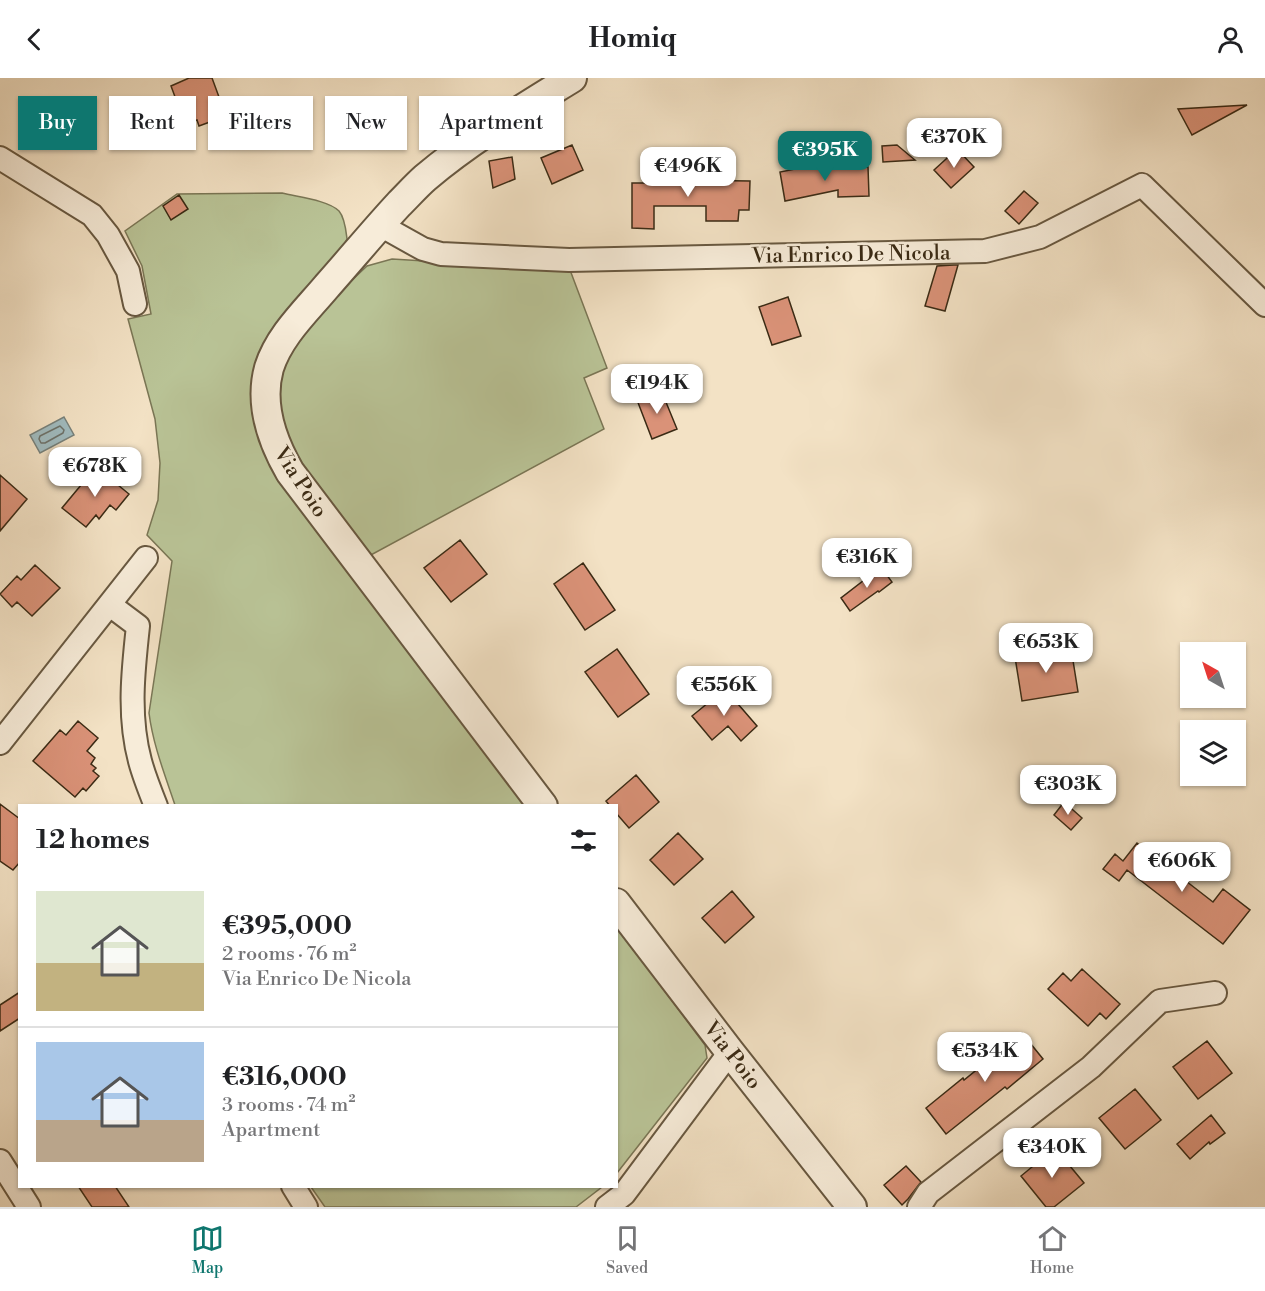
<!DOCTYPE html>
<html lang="en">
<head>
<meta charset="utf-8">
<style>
	body { margin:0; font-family:"Libre Bodoni",serif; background:#f2f2f2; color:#202124; height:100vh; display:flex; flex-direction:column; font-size:22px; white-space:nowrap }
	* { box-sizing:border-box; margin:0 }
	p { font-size:20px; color:#757577 }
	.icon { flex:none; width:33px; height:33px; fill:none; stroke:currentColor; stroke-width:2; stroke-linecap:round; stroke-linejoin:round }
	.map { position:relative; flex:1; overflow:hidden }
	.drawer { position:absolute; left:18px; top:726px; width:600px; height:384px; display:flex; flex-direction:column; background:#fff; border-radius:0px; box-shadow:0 2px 4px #0004 }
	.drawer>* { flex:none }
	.hud { position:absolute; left:18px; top:18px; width:600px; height:54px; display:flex; gap:12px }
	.needle { width:39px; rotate:321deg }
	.fabs { position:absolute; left:1180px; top:564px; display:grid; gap:12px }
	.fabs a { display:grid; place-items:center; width:66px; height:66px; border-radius:0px; background:#fff; box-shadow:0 2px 4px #0004; font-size:30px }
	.price { position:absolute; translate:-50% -51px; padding:0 14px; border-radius:12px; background:#fff; color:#222; font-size:20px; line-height:39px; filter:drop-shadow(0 2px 3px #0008) }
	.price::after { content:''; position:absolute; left:50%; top:36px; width:18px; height:14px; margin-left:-9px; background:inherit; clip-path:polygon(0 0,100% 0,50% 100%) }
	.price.selected { background:#0f766e; color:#fff }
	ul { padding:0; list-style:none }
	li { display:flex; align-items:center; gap:18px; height:150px; padding:0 18px }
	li+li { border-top:2px solid #e0e0e0 }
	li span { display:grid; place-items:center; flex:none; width:168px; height:120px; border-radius:0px; color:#555 }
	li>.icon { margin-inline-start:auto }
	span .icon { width:72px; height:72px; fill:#fffc; stroke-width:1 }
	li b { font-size:26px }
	h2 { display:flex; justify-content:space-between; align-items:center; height:72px; padding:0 18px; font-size:26px }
	.pill { padding:0 21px; border-radius:0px; background:#fff; box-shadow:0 2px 4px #0004; font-size:21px; line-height:54px }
	.pill.selected { background:#0f766e; color:#fff }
	header { display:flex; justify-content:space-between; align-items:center; height:78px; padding:0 18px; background:#fff; font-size:27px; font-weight:700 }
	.menu { display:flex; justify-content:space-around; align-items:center; height:84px; border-top:2px solid #e0e0e0; background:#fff; font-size:16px; color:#757577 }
	.menu a { display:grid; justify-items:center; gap:3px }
	.menu .selected { color:#0f766e }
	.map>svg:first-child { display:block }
	.green { fill:#b9c396; stroke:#7a7655; stroke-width:1.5 }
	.water { fill:#a0bbbf; stroke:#77817b; stroke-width:1.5 }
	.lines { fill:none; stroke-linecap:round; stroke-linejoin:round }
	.shore { stroke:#6d726a; stroke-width:1.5 }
	.building { fill:#da9278; stroke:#3a2a14; stroke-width:1.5 }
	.minor-casing { stroke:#685840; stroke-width:26 }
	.tertiary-casing { stroke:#685840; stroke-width:32 }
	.minor { stroke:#f7ecd9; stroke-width:22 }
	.tertiary { stroke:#f7ecd9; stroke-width:28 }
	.labels { text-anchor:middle; stroke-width:5; stroke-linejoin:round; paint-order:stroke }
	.street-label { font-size:21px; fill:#3a2a14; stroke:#f7ecd9 }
</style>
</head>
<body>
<header><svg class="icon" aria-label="back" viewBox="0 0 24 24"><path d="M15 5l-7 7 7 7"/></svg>Homiq<svg class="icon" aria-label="person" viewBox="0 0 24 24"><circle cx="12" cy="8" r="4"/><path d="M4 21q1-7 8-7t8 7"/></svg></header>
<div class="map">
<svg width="1265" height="1129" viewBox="0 0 1265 1129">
	<rect width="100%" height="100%" fill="#f3e2c5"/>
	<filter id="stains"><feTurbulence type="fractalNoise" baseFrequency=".00333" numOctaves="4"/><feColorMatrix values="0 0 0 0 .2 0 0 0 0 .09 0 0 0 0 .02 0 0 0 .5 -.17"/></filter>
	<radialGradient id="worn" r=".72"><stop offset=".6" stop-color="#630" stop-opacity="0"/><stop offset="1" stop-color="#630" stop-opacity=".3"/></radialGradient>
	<path class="green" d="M 282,115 C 297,119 328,122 339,133 C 345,140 346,153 347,161 L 255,333 L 525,727 L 175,727 C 165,697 153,667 149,635 L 172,483 L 147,457 L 158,422 L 160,385 L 155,341 L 128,241 L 151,236 L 142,188 L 125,153 L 177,116 Z
		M 392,181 L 570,192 L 607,290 L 584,300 L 604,351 L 369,478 L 297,385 L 283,342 L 279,317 L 282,293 L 289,276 L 303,255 L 350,204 L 367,188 Z
		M 617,849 L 705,967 L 707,980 L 617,1095 Z
		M 311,1109 L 602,1109 L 576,1129 L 325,1129 Z"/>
	<path class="water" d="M 64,339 L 74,357 L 40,375 L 30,357 Z"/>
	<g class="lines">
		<path class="shore" d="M 60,348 L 64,352 L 63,355 L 45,365 L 41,365 L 39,361 L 40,358 Z"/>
	</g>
	<path class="building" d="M 189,0 L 212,0 L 226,38 L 199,48 L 197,42 L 185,46 L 171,8 Z
		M 1247,27 L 1192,57 L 1178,31 Z
		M 572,67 L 583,92 L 552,106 L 541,80 Z
		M 897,67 L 915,82 L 883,84 L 882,68 Z
		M 957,71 L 974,89 L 951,110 L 934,92 Z
		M 512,79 L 515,101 L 493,110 L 489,83 Z
		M 810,88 L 811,91 L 868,89 L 869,118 L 838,119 L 838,112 L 785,123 L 780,94 Z
		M 662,93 L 680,93 L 680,102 L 750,103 L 749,132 L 739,132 L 738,143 L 706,143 L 706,128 L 654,128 L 654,151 L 632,150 L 632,105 L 645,105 L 645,99 L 662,99 Z
		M 1024,113 L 1038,125 L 1019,146 L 1005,133 Z
		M 179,117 L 188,131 L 171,142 L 163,128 Z
		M 954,187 L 958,187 L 945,233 L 925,228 L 937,188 Z
		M 788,219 L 801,258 L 772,267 L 759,229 Z
		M 661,312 L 677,351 L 652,361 L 637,322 Z
		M 96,389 L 129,416 L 116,432 L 110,427 L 99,441 L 96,437 L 86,449 L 62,430 Z
		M 0,397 L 27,421 L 0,453 Z
		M 460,462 L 487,496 L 451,524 L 424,490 Z
		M 583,485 L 615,532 L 585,552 L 554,506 Z
		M 35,487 L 60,510 L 32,538 L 17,524 L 12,529 L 0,516 L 17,498 L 21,502 Z
		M 881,489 L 892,504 L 879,514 L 878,513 L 850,533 L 841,520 Z
		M 1071,570 L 1078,614 L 1022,623 L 1015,579 Z
		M 617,571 L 649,616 L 618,639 L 585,594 Z
		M 725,611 L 757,648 L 741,663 L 728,648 L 712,662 L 692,638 Z
		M 78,643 L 98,660 L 87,673 L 95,680 L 91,686 L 96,690 L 93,693 L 99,698 L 86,713 L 83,710 L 75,719 L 33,683 L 60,652 L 66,657 Z
		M 636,697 L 659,724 L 629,750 L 616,735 L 616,728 L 610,728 L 606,723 Z
		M 1064,724 L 1082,740 L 1071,752 L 1054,737 Z
		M 0,726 L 20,741 L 20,784 L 13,792 L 0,783 Z
		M 678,755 L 703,781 L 674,807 L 650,782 Z
		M 1137,765 L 1213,824 L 1223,811 L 1250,832 L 1223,866 L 1127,792 L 1119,803 L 1103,791 L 1115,776 L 1123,783 Z
		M 732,813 L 754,839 L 725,865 L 702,840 Z
		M 1082,891 L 1120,926 L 1106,941 L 1100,935 L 1088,948 L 1048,911 L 1063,895 L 1071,903 Z
		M 20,914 L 20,940 L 0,953 L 0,927 Z
		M 1022,955 L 1043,981 L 1007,1011 L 1005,1009 L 946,1056 L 926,1030 L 963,1000 L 964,1002 Z
		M 1207,963 L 1232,995 L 1198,1021 L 1173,989 Z
		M 1135,1011 L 1161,1042 L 1125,1071 L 1099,1040 Z
		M 1211,1037 L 1225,1055 L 1210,1066 L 1209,1064 L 1190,1081 L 1177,1066 Z
		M 1055,1070 L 1084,1105 L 1054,1129 L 1046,1129 L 1021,1098 Z
		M 906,1088 L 921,1104 L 908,1121 L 902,1127 L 884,1107 Z
		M 78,1108 L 115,1108 L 129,1129 L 92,1129 Z"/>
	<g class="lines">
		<defs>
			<path id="minor" d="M 0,80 L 92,137 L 108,157 L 128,193 L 135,226
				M 380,147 L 423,171 L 441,176 L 569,182 L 985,173 L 1040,159 L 1142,107 L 1265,227
				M 110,527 L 138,548 C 133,593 128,639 140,683 C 144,698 150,713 156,728
				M 0,665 L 146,480
				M 0,1083 L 29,1129
				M 293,1108 L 306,1129
				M 607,1129 L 624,1116 L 730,974
				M 919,1129 L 928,1115 L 1091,989 L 1160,923 L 1215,915"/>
			<path id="tertiary" d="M 543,728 L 290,394 C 272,363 259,326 269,290 C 279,258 306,233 327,208 C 351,181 374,153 399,126 C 408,117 416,108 425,100 C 470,62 522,31 572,0
				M 616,825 L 730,974 L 852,1129"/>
		</defs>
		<use href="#minor" class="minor-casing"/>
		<use href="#tertiary" class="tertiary-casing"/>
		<use href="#minor" class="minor"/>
		<use href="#tertiary" class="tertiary"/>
	</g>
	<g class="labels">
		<g class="street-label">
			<text transform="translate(851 176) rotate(-1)" y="7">Via Enrico De Nicola</text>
			<text transform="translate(301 404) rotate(57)" y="7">Via Poio</text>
			<text transform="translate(733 977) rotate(52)" y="7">Via Poio</text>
		</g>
	</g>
	<rect width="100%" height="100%" filter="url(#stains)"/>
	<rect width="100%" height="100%" fill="url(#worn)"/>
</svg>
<div class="fabs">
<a><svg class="needle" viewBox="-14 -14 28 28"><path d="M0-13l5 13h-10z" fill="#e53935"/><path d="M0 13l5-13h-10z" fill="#757577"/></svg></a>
<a><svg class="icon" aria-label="layers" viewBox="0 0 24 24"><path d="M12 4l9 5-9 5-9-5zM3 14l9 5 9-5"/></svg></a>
</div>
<b class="price" style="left:954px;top:91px">€370K</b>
<b class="price selected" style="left:825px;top:104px">€395K</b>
<b class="price" style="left:688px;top:120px">€496K</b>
<b class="price" style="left:657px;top:337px">€194K</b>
<b class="price" style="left:95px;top:420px">€678K</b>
<b class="price" style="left:867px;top:511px">€316K</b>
<b class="price" style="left:1046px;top:596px">€653K</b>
<b class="price" style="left:724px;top:639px">€556K</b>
<b class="price" style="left:1068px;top:738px">€303K</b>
<b class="price" style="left:1182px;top:815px">€606K</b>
<b class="price" style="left:985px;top:1005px">€534K</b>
<b class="price" style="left:1052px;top:1101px">€340K</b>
<div class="hud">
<a class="pill selected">Buy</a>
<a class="pill">Rent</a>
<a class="pill">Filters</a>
<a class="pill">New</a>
<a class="pill">Apartment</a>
</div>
<section class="drawer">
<h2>12 homes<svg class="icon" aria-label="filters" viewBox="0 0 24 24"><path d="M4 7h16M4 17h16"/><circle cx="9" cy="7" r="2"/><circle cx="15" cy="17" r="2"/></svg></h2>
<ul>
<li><span style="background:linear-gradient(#dfe7d0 60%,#c2b280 0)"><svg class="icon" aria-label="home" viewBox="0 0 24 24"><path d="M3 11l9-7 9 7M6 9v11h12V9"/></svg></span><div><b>€395,000</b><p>2 rooms · 76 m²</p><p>Via Enrico De Nicola</p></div></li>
<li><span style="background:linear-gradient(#a9c7e8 65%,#b9a48a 0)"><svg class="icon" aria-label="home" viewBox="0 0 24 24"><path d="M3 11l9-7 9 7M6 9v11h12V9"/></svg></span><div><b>€316,000</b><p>3 rooms · 74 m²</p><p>Apartment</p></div></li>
</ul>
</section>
</div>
<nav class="menu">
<a class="selected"><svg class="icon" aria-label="map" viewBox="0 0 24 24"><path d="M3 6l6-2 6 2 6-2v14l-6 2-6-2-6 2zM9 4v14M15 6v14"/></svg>Map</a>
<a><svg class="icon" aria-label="saved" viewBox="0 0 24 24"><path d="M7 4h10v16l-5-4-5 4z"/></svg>Saved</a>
<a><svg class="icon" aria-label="home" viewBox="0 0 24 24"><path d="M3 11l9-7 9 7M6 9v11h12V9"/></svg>Home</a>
</nav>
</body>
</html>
